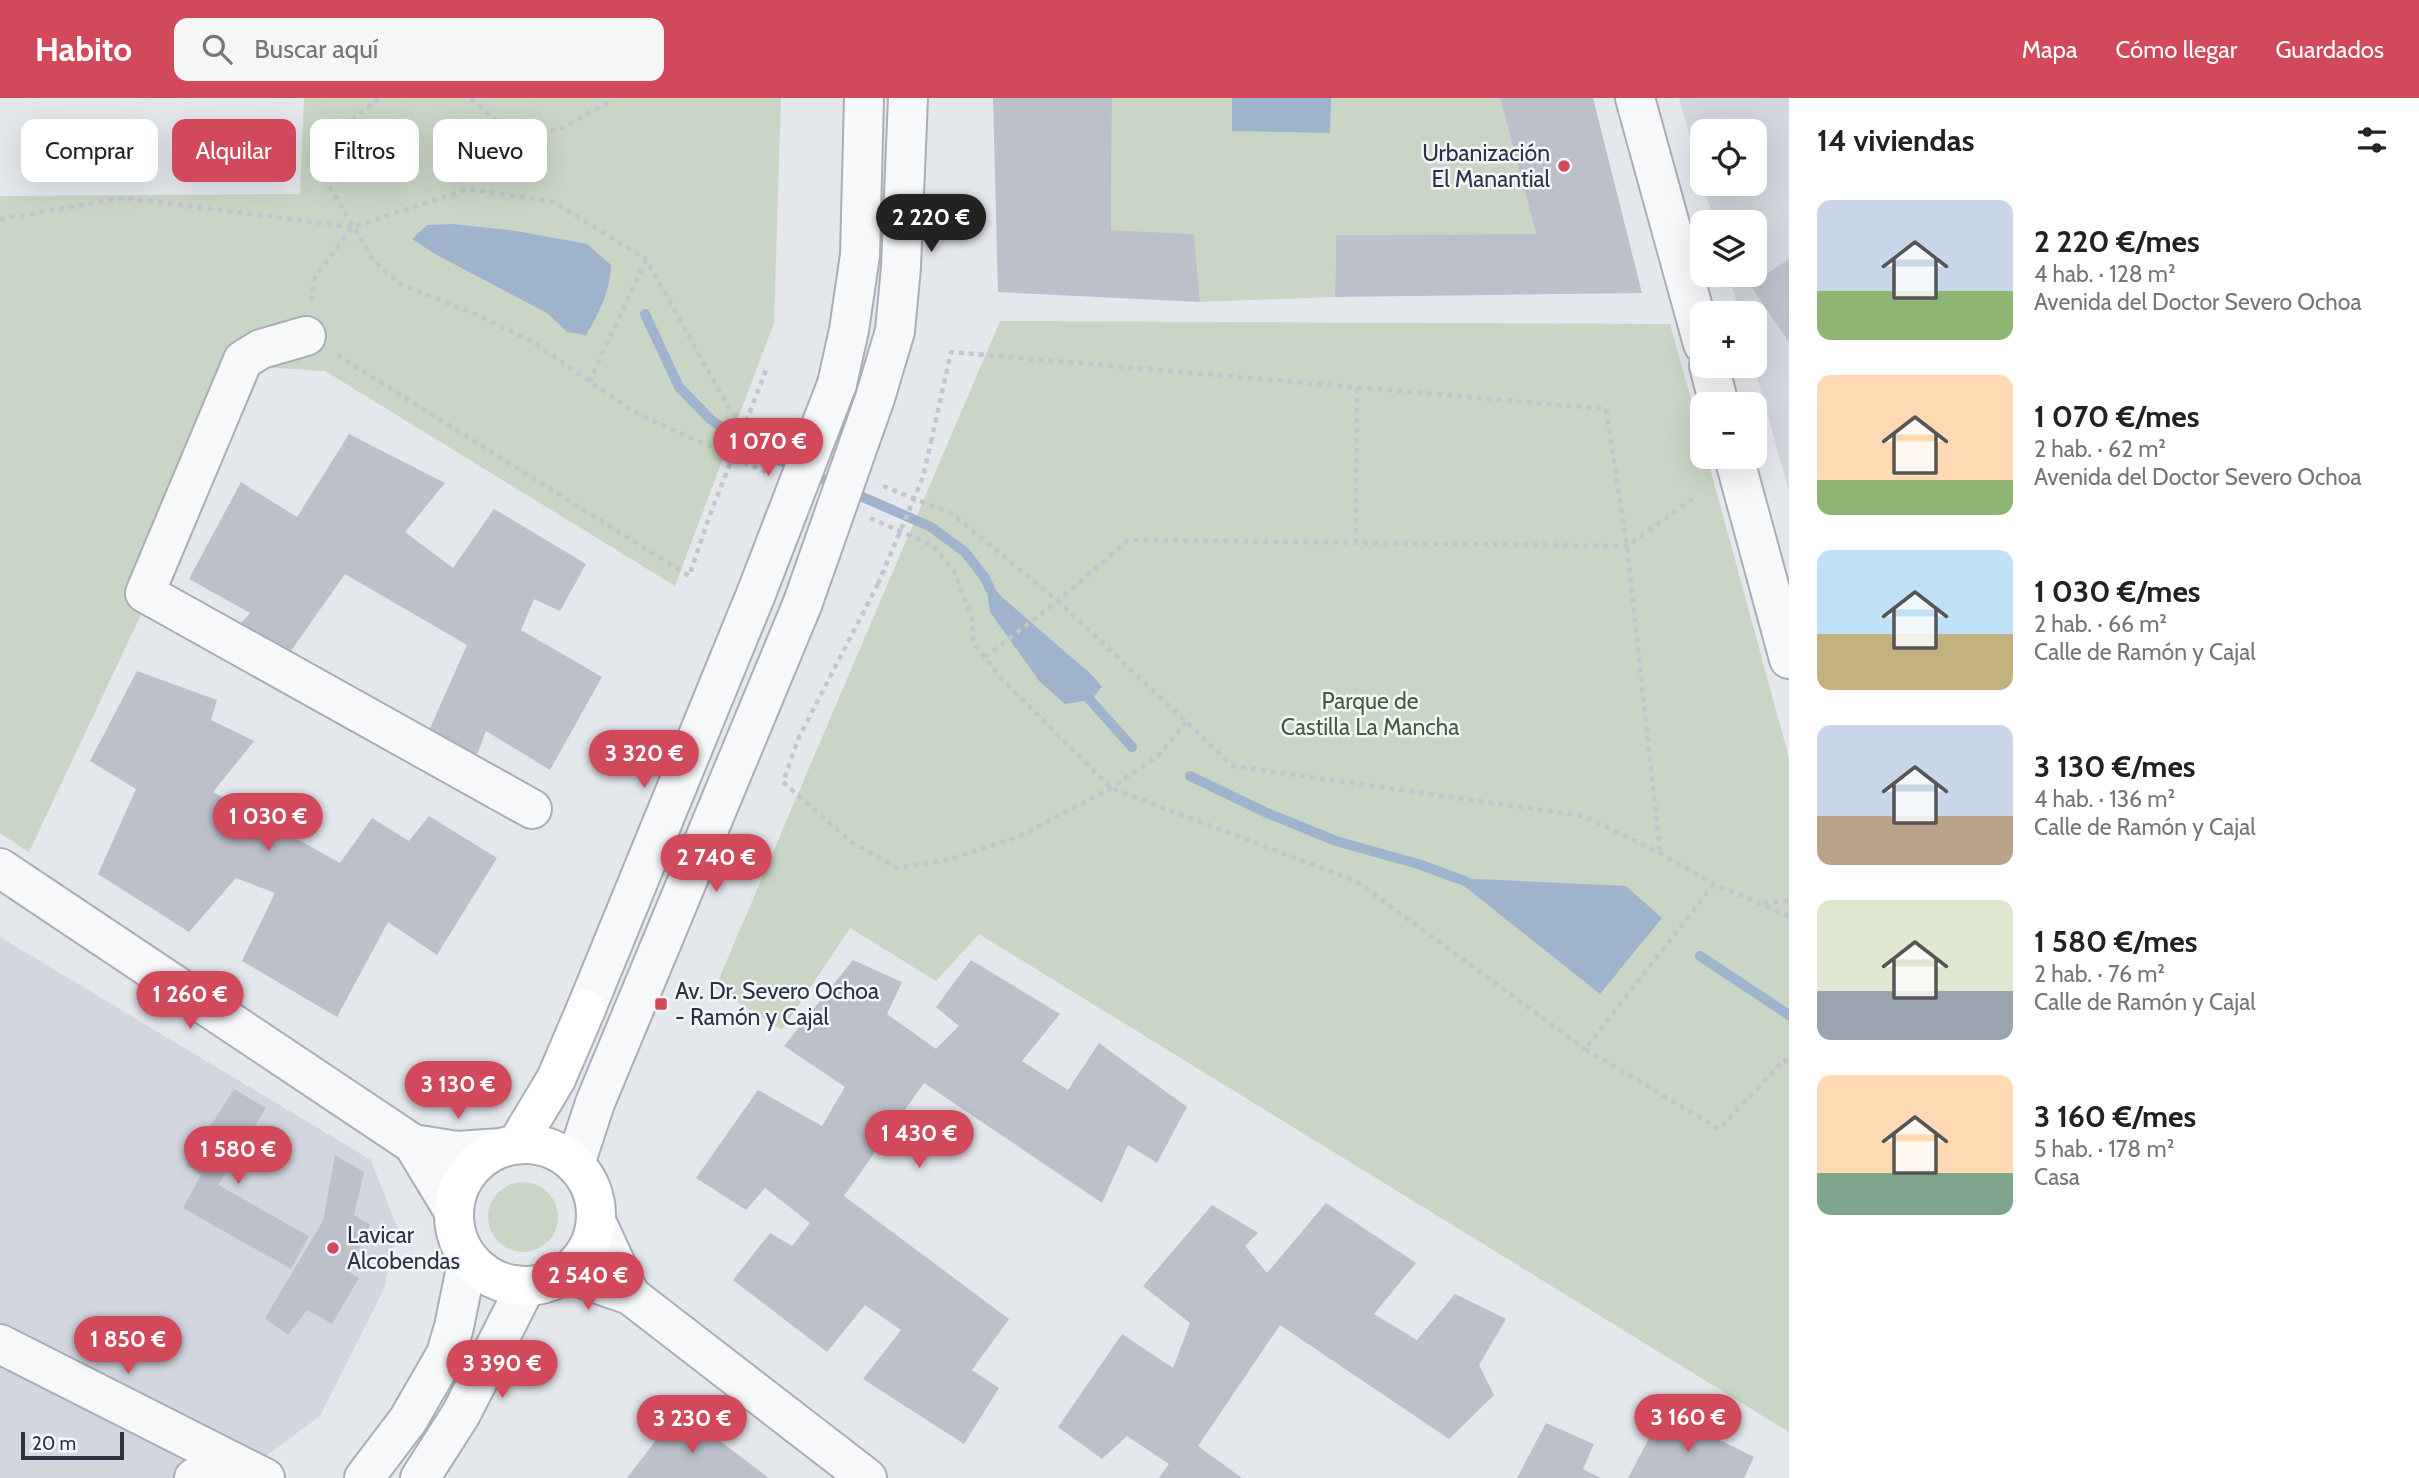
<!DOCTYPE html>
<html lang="es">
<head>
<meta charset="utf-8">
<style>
	body { margin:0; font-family:Cabin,sans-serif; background:#f6f6f6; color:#222; height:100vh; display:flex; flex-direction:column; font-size:26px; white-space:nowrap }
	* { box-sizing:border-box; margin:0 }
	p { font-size:23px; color:#767676 }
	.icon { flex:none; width:38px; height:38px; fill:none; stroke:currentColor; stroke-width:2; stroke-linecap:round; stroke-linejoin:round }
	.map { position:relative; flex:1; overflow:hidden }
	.side { display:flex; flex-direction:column; background:#fff; width:630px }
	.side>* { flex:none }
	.hud { position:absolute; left:21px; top:21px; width:665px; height:63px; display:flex; gap:14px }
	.controls { position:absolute; left:1690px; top:21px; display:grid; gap:14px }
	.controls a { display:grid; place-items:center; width:77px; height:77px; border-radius:14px; background:#fff; box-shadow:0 7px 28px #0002; font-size:35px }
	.scale { position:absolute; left:21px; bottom:18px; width:103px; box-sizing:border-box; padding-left:7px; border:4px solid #2b3445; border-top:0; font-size:19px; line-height:24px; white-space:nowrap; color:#2b3445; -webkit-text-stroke:5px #f4f6f9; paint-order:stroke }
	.price { position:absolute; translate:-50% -60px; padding:0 16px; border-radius:24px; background:#d1495b; color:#fff; font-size:23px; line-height:46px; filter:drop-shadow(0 2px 4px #0008) }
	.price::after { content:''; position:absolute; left:50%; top:42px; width:21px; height:16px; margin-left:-10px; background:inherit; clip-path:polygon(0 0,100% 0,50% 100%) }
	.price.selected { background:#222; color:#fff }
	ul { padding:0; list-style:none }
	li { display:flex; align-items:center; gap:21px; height:175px; padding:0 28px }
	li span { display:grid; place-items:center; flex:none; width:196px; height:140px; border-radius:14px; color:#555 }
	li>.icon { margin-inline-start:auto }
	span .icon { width:84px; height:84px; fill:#fffc; stroke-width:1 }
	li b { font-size:30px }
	h2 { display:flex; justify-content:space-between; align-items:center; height:84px; padding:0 28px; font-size:30px }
	.tag { padding:0 24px; border-radius:14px; background:#fff; box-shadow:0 7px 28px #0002; font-size:24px; line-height:63px }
	.tag.selected { background:#d1495b; color:#fff }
	header { display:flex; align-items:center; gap:42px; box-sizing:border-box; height:98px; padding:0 35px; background:#d1495b; color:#fff }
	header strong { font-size:33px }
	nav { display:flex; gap:38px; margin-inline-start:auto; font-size:24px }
	.search { width:490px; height:63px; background:#f6f6f6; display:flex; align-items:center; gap:18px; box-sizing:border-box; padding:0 24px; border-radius:14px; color:#767676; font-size:26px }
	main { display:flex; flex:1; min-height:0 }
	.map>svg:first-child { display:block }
	.built { fill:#d2d6de }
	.green { fill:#c9d6c5 }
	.water { fill:#9fb4cc }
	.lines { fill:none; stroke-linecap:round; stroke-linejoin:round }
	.stream { stroke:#9fb4cc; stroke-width:10 }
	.building { fill:#bbc0ca }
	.street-casing { stroke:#a9aeb7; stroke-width:42 }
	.secondary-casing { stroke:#a9aeb7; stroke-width:42 }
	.path { stroke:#c2c5cb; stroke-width:4.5; stroke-dasharray:5 5; stroke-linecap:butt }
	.street { stroke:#f7f8fa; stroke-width:38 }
	.secondary { stroke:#fff; stroke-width:38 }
	.street-bridge-casing { stroke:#a9aeb7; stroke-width:42; stroke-linecap:butt }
	.path-bridge { stroke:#c2c5cb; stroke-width:4.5; stroke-dasharray:5 5; stroke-linecap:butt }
	.street-bridge { stroke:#f7f8fa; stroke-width:38 }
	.poi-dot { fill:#d1495b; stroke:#f4f6f9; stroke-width:2.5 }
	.labels { text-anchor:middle; stroke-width:5; stroke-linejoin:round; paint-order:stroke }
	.poi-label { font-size:23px; fill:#2b3445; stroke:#f4f6f9; text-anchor:start }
	.park-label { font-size:23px; fill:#3f6138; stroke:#f4f6f9 }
</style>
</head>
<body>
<header>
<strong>Habito</strong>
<div class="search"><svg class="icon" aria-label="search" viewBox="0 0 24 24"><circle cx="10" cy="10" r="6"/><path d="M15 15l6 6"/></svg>Buscar aquí</div>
<nav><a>Mapa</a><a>Cómo llegar</a><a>Guardados</a></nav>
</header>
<main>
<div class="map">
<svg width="1789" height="1380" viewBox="0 0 1789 1380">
	<rect width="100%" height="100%" fill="#e4e7ec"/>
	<path class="built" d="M 1679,0 L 1789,0 L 1789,394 L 1754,268 L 1755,215 L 1739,215 L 1729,177 L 1755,177 L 1755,124 L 1714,124 L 1703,86 L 1755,86 L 1755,33 L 1703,33 L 1703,84 Z
		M 0,839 L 371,1062 L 397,1129 L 384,1191 L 320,1318 L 236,1380 L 0,1380 Z"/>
	<path class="green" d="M 304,0 L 781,0 L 774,225 L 675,488 L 325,273 L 258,269 L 29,754 L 0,735 L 0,98 L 300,96 Z
		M 1112,0 L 1500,0 L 1536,136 L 1336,137 L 1335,199 L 1200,204 L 1194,136 L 1111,132 Z
		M 1000,223 L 1670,226 L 1703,344 L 1703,359 L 1707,359 L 1789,660 L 1789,1334 L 979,836 L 936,883 L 850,830 L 782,932 L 715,890 Z
		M488 1119a35 35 0 1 1 70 0a35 35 0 1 1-70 0Z"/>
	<path class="water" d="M 1232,0 L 1331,0 L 1330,35 L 1232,33 Z
		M 453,126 L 516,133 L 587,146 L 611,167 C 610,193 600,214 586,237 L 567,234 L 547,215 L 435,156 L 412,141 L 427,127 Z
		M 985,480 L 1002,499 L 1093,578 L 1102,589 L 1091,602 L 1065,606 L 1040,584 L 990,514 Z
		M 1454,780 L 1626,788 L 1662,820 L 1600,896 Z"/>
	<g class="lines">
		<path class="stream" d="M 645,216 L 679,289 L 710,321 L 749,349 L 931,429 L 965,454 L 985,480 L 990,491
			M 1082,593 L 1132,649
			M 1190,678 L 1267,715 L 1336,743 L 1418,766 L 1465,783
			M 1700,858 L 1789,917"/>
	</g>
	<path class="building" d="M 993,0 L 1112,0 L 1111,132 L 1194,136 L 1200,204 L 998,194 Z
		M 1500,0 L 1593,0 L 1642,195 L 1335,199 L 1336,137 L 1536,136 Z
		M 1789,161 L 1789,244 L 1750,187 Z
		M 349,336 L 445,385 L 405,434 L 453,470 L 494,411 L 586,466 L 560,513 L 534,501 L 521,532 L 602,579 L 550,672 L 486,633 L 473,667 L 427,637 L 467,547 L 345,476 L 286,560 L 232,535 L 250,515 L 189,481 L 241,384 L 297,419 Z
		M 137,573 L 217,602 L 211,622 L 254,643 L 213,694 L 340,765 L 372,720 L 409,743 L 429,718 L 497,760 L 437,857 L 388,824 L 337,919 L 242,863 L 275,795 L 236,780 L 189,834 L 98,776 L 136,691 L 90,663 Z
		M 853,862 L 902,884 L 887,916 L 936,951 L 959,928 L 936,909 L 971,862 L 1060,916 L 1022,963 L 1068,992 L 1099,945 L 1187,1009 L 1157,1065 L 1128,1047 L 1102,1105 L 924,985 L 844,1098 L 1009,1221 L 972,1272 L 999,1290 L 964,1346 L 863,1281 L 901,1232 L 865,1207 L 827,1254 L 733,1182 L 770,1135 L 792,1148 L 810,1125 L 765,1090 L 746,1112 L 696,1080 L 758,992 L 822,1028 L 845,989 L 784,948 Z
		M 234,991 L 266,1010 L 218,1087 L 309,1138 L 291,1171 L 183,1110 L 201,1077 L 186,1067 Z
		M 335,1057 L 364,1074 L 354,1117 L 370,1127 L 349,1174 L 359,1180 L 332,1226 L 307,1212 L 288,1237 L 265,1220 L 323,1123 Z
		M 1326,1105 L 1416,1165 L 1374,1216 L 1417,1242 L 1455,1196 L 1506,1221 L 1479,1267 L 1494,1297 L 1449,1341 L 1280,1227 L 1198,1348 L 1242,1380 L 1159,1380 L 1169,1366 L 1127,1338 L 1102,1361 L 1058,1329 L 1122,1236 L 1173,1270 L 1190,1225 L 1143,1188 L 1212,1107 L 1258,1135 L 1245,1148 L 1267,1175 Z
		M 679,1312 L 769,1380 L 627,1380 Z
		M 1663,1314 L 1754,1359 L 1744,1380 L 1628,1380 Z
		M 1546,1325 L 1594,1346 L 1583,1371 L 1601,1380 L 1517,1380 Z"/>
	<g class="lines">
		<defs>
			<path id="street" d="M 1635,0 L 1703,246
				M 306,238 L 261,251 L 243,262 L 145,495 L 532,711
				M 1709,268 L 1719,306
				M 837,286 L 849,232 L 860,157 L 864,0
				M 875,300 L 895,233 L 901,169 L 908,0
				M 1734,359 L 1789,561
				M 0,770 L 413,1046 L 457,1053 L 500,1050
				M 586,911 L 756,496
				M 413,1046 L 453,1112
				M 575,1066 L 595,1005 L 802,507
				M 596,1123 L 630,1197
				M 566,1175 L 630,1197 L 867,1380
				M 0,1246 L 265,1380
				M 194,1380 L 228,1363
				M 364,1380 L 408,1322 L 446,1256 L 454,1229 L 468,1160
				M 420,1380 L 461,1316 L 526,1188"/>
			<path id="secondary" d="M 517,1046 L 556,981 L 586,911
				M454 1117a71 71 0 1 1 142 0a71 71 0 1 1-142 0Z"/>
		</defs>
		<use href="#street" class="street-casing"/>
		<use href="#secondary" class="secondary-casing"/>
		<path class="path" d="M 379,0 L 346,27 L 324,79 L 373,162 L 400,186 L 482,219 L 533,244 L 634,314 L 766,374
			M 471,0 L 500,26 L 557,33 L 607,5 L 610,0
			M 0,121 L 124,100 L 353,129 L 469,91 L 554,104 L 646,161 L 731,314 L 764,340 L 774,344
			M 311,203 L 315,179 L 352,130
			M 337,257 L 689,478 L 710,417
			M 589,284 L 646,162
			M 931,344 L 951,254 L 1606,311 L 1627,448 L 1660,755
			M 883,388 L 952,416 L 1058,503 L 1233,668 L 1584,718 L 1660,755 L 1714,786 L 1789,818
			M 870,420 L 932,447 L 954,473 L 972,521 L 973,544 L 1001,580 L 1111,690 L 1356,783 L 1585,951
			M 1356,445 L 1357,290
			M 878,486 L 799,639 L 783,684 L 850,743 L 897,770 L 946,762 L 1018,739 L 1111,690 L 1158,658 L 1187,623
			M 985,559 L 1058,503 L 1128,442 L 1627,448 L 1697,398
			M 1714,786 L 1585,951 L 1719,1031 L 1784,962 L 1789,964
			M 1763,805 L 1789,803"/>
		<use href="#street" class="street"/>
		<use href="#secondary" class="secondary"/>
		<defs>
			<path id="street-bridge" d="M 756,496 L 837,286
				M 802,507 L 875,300"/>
		</defs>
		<use href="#street-bridge" class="street-bridge-casing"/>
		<path class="path-bridge" d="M 710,417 L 766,272
			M 878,486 L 923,379 L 931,344"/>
		<use href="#street-bridge" class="street-bridge"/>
	</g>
	<g class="poi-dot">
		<circle cx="1564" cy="68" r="7"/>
		<rect x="654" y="899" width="14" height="14" rx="3.5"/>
		<circle cx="333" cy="1150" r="7"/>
	</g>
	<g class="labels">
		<g class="poi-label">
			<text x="1550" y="63" text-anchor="end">Urbanización<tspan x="1550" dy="26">El Manantial</tspan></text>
			<text x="675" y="901">Av. Dr. Severo Ochoa<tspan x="675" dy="26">- Ramón y Cajal</tspan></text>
			<text x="347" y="1145">Lavicar<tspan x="347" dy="26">Alcobendas</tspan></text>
		</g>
		<g class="park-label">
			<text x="1370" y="611">Parque de<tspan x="1370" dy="26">Castilla La Mancha</tspan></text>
		</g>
	</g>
</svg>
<div class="controls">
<a><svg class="icon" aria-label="locate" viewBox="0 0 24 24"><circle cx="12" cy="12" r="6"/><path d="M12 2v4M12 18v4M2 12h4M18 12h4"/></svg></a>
<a><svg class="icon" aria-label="layers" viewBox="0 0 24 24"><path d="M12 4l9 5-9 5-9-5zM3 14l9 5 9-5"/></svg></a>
<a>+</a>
<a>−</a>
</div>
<div class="scale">20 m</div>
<b class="price selected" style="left:931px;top:156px">2 220 €</b>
<b class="price" style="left:768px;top:380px">1 070 €</b>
<b class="price" style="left:644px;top:692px">3 320 €</b>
<b class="price" style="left:268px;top:755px">1 030 €</b>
<b class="price" style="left:716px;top:796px">2 740 €</b>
<b class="price" style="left:190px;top:933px">1 260 €</b>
<b class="price" style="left:458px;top:1023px">3 130 €</b>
<b class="price" style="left:919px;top:1072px">1 430 €</b>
<b class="price" style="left:238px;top:1088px">1 580 €</b>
<b class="price" style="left:588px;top:1214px">2 540 €</b>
<b class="price" style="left:128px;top:1278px">1 850 €</b>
<b class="price" style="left:502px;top:1302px">3 390 €</b>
<b class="price" style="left:1688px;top:1356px">3 160 €</b>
<b class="price" style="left:692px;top:1357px">3 230 €</b>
<div class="hud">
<a class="tag">Comprar</a>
<a class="tag selected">Alquilar</a>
<a class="tag">Filtros</a>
<a class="tag">Nuevo</a>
</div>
</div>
<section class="side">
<h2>14 viviendas<svg class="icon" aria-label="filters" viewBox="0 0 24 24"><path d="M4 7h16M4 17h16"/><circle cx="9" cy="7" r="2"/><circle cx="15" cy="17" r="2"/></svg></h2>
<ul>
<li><span style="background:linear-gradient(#c9d6e8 65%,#8fb573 0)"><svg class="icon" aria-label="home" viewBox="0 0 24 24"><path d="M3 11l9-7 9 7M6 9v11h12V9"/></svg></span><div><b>2 220 €/mes</b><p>4 hab. · 128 m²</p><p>Avenida del Doctor Severo Ochoa</p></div></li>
<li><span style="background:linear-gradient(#ffd9b3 75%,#8fb573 0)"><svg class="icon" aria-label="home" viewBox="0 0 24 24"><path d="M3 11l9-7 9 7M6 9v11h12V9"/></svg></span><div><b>1 070 €/mes</b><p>2 hab. · 62 m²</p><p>Avenida del Doctor Severo Ochoa</p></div></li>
<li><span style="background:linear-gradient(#bfe0f5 60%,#c2b280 0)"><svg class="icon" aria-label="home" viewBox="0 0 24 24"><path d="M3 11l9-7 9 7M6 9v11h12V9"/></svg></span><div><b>1 030 €/mes</b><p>2 hab. · 66 m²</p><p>Calle de Ramón y Cajal</p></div></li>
<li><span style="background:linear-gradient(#c9d6e8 65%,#b9a48a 0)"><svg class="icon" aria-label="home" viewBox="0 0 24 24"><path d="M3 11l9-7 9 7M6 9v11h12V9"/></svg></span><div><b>3 130 €/mes</b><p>4 hab. · 136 m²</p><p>Calle de Ramón y Cajal</p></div></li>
<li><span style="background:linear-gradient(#dfe7d0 65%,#9aa5b1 0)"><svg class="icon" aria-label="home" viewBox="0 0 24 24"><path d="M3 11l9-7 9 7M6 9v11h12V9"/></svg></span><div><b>1 580 €/mes</b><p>2 hab. · 76 m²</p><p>Calle de Ramón y Cajal</p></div></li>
<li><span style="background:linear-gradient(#ffd9b3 70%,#7fa58c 0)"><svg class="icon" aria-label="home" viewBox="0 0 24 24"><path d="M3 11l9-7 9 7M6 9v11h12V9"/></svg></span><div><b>3 160 €/mes</b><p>5 hab. · 178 m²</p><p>Casa</p></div></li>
</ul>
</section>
</main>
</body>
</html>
